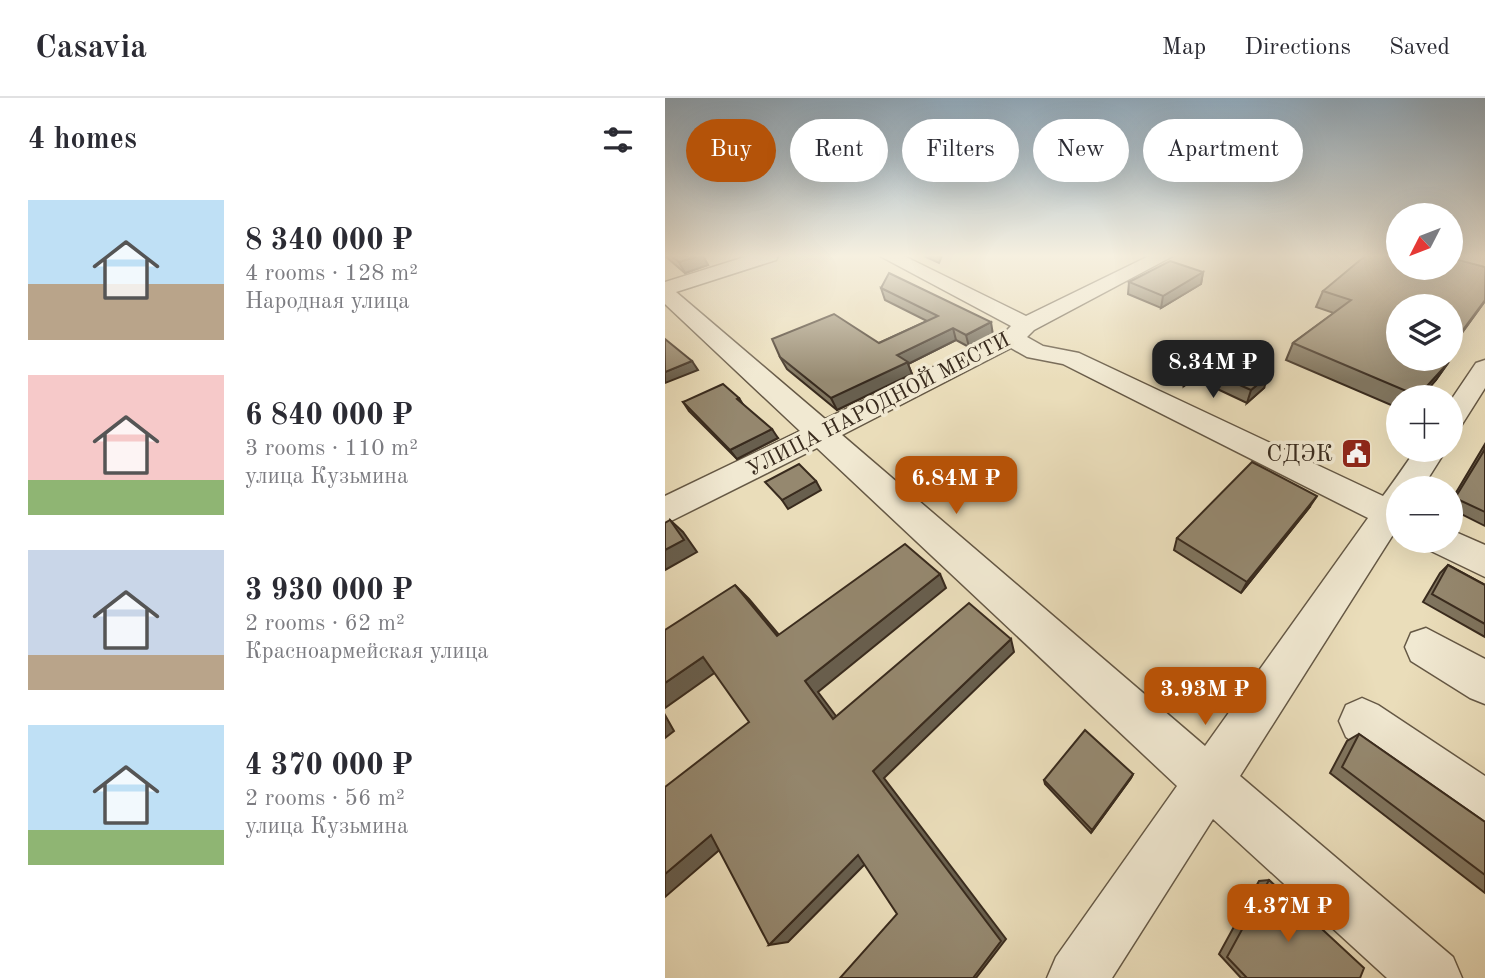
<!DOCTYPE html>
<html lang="en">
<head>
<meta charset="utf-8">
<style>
	body { margin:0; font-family:"Old Standard TT",serif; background:#f7f7f7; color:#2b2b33; height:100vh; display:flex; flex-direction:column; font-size:26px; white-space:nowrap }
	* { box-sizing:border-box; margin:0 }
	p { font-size:23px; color:#7c7c81 }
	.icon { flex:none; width:38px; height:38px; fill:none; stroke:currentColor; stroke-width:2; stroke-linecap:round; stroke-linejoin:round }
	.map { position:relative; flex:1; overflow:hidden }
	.panel { display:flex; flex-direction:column; background:#fff; width:665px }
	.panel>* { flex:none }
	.top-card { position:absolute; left:21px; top:21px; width:665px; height:63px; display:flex; gap:14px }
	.needle { width:46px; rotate:228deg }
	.controls { position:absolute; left:721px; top:105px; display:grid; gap:14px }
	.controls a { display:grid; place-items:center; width:77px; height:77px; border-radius:50%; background:#fff; box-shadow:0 7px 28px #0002; font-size:35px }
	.price { position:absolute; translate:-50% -60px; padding:0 16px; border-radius:14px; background:#b45309; color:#fff; font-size:23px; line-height:46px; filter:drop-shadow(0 2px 4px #0008) }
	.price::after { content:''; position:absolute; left:50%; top:42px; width:21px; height:16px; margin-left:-10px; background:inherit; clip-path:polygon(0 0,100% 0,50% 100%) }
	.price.active { background:#222; color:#fff }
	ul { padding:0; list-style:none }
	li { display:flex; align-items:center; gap:21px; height:175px; padding:0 28px }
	li span { display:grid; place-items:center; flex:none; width:196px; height:140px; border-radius:0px; color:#555 }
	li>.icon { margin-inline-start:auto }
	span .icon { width:84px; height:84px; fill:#fffc; stroke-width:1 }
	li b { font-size:30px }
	h2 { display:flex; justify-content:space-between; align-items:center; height:84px; padding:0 28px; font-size:30px }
	.pill { padding:0 24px; border-radius:32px; background:#fff; box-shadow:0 7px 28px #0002; font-size:24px; line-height:63px }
	.pill.active { background:#b45309; color:#fff }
	header { display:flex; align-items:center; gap:42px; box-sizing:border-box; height:98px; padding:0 35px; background:#fff; border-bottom:2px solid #e1e1e2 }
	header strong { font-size:33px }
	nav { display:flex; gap:38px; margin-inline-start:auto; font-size:24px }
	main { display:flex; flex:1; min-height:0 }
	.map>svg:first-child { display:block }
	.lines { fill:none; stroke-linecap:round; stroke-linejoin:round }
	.minor-casing { stroke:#655845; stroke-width:3 }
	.minor { fill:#f1e9d2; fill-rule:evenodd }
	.wall { fill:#80755f; stroke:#392b1e; stroke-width:2 }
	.shaded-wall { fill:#685f4e; stroke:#392b1e; stroke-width:2 }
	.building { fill:#95886f; stroke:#392b1e; stroke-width:2 }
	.labels { text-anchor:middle; stroke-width:7; stroke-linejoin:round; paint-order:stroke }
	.far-street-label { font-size:21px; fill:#392b1e; stroke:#f1e9d2 }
	.poi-label { font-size:24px; fill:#392b1e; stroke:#f1e9d2; text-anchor:end }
</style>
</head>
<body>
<header>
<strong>Casavia</strong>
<nav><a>Map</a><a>Directions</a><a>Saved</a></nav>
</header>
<main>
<section class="panel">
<h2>4 homes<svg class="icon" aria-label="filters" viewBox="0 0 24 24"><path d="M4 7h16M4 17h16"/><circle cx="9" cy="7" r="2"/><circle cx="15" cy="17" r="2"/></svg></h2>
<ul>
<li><span style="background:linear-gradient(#bfe0f5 60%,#b9a48a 0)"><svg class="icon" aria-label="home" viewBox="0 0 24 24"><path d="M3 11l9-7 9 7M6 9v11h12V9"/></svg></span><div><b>8 340 000 ₽</b><p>4 rooms · 128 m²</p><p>Народная улица</p></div></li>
<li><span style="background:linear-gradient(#f6c9c9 75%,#8fb573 0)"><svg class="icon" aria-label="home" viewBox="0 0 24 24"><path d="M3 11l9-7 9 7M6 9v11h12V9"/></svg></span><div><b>6 840 000 ₽</b><p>3 rooms · 110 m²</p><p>улица Кузьмина</p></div></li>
<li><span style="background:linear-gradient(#c9d6e8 75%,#b9a48a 0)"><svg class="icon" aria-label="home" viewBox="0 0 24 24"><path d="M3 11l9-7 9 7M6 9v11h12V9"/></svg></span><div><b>3 930 000 ₽</b><p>2 rooms · 62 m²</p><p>Красноармейская улица</p></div></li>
<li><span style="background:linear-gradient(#bfe0f5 75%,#8fb573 0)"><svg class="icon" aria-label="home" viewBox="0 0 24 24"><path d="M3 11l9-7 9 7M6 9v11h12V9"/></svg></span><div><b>4 370 000 ₽</b><p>2 rooms · 56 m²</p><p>улица Кузьмина</p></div></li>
</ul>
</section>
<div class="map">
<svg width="820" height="880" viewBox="0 0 820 880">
	<rect width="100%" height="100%" fill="#eaddba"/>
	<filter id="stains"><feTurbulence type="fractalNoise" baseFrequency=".00286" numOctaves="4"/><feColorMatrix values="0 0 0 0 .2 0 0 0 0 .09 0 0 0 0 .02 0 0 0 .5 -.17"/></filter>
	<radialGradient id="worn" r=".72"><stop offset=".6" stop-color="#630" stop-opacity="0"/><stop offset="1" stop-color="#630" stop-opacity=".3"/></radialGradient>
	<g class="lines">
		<defs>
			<path id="minor" d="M 83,158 L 113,158 L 111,162 L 11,194 L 160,321 L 339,235 L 346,228 L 215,158 L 239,158 L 361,218 L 484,158 L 508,158 L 369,232 L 362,239 L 378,248 L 414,255 L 718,398 C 728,385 739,368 751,352 L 781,352 L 757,390 L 733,390 L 733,433 L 731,432 L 575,678 L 788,859 L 797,880 L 722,880 L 548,721 L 447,880 L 382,880 L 391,859 L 512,688 L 152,350 L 0,426 L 0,398 L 135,333 L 0,206 L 0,184 ZM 346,250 L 362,259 L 398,266 L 703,420 L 540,648 L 177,337 Z
				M 820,262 L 820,290 L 796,328 L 786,331 L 786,302 L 811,265 Z
				M 786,432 L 820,447 L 820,479 L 766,453 L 761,443 L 786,443 Z
				M 761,530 L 820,561 L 820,606 L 805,600 L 746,563 L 740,549 L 746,535 Z
				M 697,600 L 713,607 L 820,678 L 820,733 L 802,726 L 681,639 L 674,623 L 681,607 Z"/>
		</defs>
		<use href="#minor" class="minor-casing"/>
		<use href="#minor" class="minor"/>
	</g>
	<path class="wall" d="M 0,158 L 38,158 L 43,167 L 20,175 Z
		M 259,158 L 277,158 L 274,165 Z
		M 820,169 L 820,203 L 786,250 L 786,208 L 733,261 L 778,261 L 776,263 L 783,265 L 771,282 L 756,299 L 733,299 L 733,310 L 621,262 L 628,245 L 669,215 L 651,209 L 658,193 Z
		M 538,174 L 536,186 L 496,210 L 463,196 L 464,184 Z
		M 216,190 L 328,237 L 304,249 L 291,242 L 243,266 L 247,276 L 172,312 L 122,271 L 115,259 L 214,245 L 262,223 L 220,202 Z
		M 530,246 L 599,290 L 582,305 L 529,280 L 519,288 L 499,278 L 501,266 Z
		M 74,300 L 79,308 L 113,340 L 72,361 L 24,313 L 18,304 Z
		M 820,346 L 820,428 L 786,411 L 786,403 Z
		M 644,410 L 576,495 L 509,452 L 512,440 Z
		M 783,467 L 820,487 L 820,539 L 758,504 L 775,475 Z
		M 694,636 L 820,724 L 820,795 L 665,675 L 682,643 Z
		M 468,676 L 466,680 L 426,735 L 380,686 L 379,682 Z
		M 604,782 L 695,880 L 576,880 L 554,856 L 594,783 Z"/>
	<path class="shaded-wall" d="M 34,158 L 38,158 L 43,167 L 20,175 L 14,164 Z
		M 538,174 L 536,186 L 496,210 L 498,198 Z
		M 820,202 L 820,203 L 786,250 L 786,248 Z
		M 326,224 L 328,237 L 304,249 L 301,237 Z
		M 288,230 L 291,242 L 243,266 L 247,276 L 172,312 L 166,300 L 232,257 Z
		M 27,263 L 33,272 L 0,285 L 0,274 Z
		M 783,265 L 771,282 L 756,299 L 752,299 Z
		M 532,268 L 529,280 L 519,288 L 522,275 Z
		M 604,277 L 599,290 L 582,305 L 586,292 Z
		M 107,331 L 113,340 L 72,361 L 65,352 Z
		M 151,383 L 156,392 L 123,411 L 117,402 Z
		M 652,398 L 644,410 L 576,495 L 582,484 Z
		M 5,422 L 18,434 L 32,454 L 0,472 L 0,452 Z
		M 275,476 L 281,490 L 153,594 L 180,630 L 168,621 L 140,583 Z
		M 70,487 L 84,501 L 125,550 L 112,538 Z
		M 346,541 L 349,554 L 219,680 L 341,841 L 311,880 L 308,880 L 208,673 Z
		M 38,559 L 55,571 L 0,610 L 0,585 Z
		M 0,617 L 9,633 L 0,640 Z
		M 468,676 L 466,680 L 426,735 L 427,732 Z
		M 46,737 L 67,741 L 0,799 L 0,776 Z
		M 193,757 L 206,760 L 123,844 L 104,847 Z"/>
	<path class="building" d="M 6,158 L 34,158 L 14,164 Z
		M 700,158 L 733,158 L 733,170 L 786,170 L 786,160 L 820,169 L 820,202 L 786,248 L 786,208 L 733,208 L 733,261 L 777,261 L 775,262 L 783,265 L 753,298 L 628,245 L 686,202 L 658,193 Z
		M 505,163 L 538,174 L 498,198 L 464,184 Z
		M 224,175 L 326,224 L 301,237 L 288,230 L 232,257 L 243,264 L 166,300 L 115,259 L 107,241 L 169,216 L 214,245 L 273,218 L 216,190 Z
		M 0,241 L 27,263 L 0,274 Z
		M 530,246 L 604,277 L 586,292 L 532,268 L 522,275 L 501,266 Z
		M 58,286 L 74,300 L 72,301 L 107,331 L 65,352 L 18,304 Z
		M 820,351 L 820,414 L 790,400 Z
		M 587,364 L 652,398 L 582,484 L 512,440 Z
		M 134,366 L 151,383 L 117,402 L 100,384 Z
		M 5,422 L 19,442 L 0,452 L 0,425 Z
		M 240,446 L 275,476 L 140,583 L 168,621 L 304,505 L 346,541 L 208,673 L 336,843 L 308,880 L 175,880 L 232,816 L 193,757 L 104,847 L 46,737 L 0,776 L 0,689 L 84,624 L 38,559 L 0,585 L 0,532 L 70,487 L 112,538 Z
		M 783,467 L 820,487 L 820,526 L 767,496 Z
		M 420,632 L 468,676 L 427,732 L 379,682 Z
		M 694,636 L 820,724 L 820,777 L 677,669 Z
		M 604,782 L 699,870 L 695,880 L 582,880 L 562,859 Z"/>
	<linearGradient id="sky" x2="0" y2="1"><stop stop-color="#91acc0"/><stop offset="0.56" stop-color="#f6f0e0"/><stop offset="1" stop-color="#f6f0e0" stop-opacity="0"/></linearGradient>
	<rect width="820" height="282" fill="url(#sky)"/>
	<defs>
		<symbol id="civic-square" viewBox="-11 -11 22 22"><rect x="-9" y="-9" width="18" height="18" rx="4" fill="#8f2418" stroke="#f1e9d2"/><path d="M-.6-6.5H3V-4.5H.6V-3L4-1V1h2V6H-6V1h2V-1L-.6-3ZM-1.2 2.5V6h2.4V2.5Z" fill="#fff"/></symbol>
	</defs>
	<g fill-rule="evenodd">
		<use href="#civic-square" x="674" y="338" width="35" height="35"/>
	</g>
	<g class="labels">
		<g class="far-street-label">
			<text transform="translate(213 306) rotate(-27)" y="7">УЛИЦА НАРОДНОЙ МЕСТИ</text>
		</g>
		<g class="poi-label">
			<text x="668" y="363">СДЭК</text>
		</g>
	</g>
	<rect width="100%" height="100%" filter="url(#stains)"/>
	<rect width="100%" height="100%" fill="url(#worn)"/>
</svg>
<div class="controls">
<a><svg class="needle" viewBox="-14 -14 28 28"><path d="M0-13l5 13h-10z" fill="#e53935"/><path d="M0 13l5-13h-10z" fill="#7c7c81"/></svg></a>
<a><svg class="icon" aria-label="layers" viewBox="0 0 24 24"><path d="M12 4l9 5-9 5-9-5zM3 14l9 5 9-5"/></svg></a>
<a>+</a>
<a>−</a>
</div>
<b class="price active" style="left:548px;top:302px">8.34M ₽</b>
<b class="price" style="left:291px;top:418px">6.84M ₽</b>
<b class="price" style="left:540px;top:629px">3.93M ₽</b>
<b class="price" style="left:623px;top:846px">4.37M ₽</b>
<div class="top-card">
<a class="pill active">Buy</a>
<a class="pill">Rent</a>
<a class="pill">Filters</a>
<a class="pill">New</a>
<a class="pill">Apartment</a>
</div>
</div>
</main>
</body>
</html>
